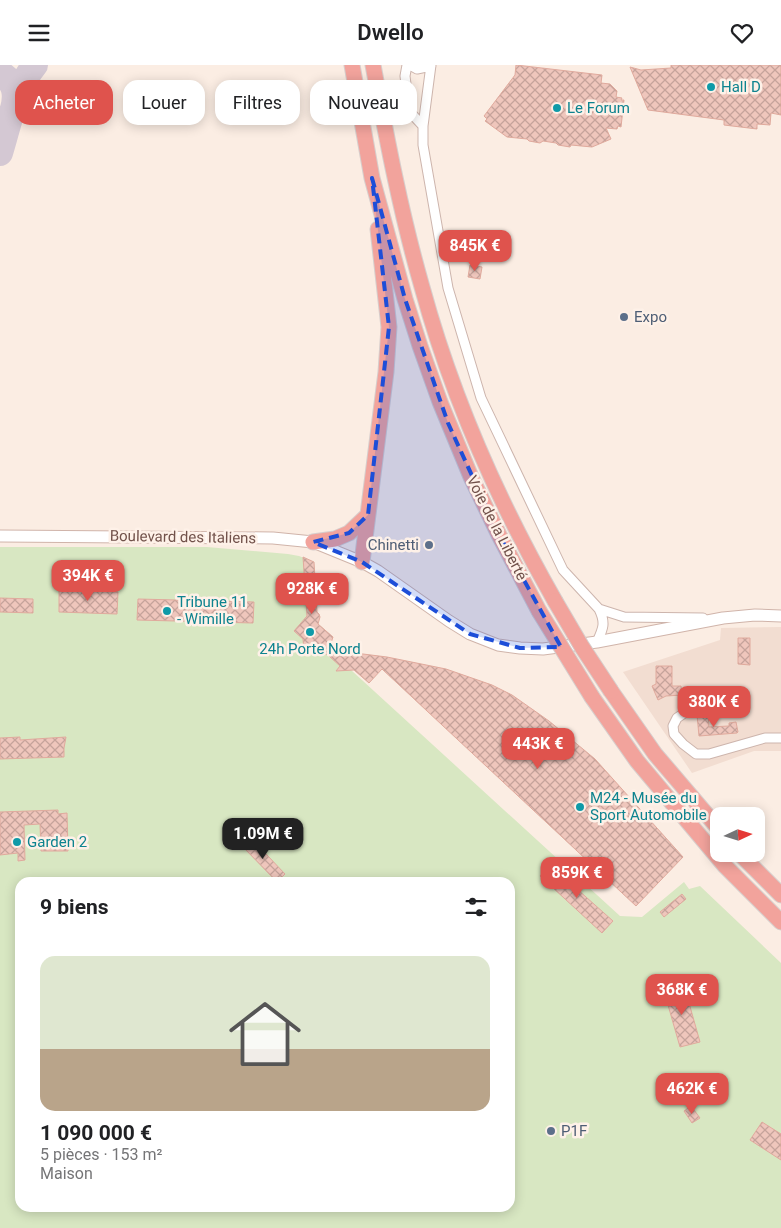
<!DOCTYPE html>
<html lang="fr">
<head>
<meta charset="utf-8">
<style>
	body { margin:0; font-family:Roboto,sans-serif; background:#f2f2f2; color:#202124; height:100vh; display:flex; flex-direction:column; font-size:19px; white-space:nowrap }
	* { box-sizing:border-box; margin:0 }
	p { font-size:16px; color:#757577 }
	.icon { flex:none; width:28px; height:28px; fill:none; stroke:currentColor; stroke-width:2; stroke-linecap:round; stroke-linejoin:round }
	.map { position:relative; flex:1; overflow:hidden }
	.details { position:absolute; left:15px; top:812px; width:500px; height:335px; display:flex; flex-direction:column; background:#fff; border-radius:15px; box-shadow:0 2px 12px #0003 }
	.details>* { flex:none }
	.banner { position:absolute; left:15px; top:15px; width:500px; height:45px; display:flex; gap:10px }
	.needle { width:32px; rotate:86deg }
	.fabs { position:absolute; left:710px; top:742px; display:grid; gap:10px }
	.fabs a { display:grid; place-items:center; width:55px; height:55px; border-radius:10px; background:#fff; box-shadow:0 2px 12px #0003; font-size:25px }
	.price { position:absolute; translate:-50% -42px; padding:0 11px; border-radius:10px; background:#df534d; color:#fff; font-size:16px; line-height:32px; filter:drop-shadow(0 1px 2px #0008) }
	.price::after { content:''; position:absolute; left:50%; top:30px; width:15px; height:11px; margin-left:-8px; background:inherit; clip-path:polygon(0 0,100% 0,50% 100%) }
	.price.selected { background:#222; color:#fff }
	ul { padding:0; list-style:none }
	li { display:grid; align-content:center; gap:10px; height:265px; padding:0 25px }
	li span { display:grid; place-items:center; height:155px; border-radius:15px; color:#555 }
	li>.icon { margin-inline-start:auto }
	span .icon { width:90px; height:90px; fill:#fffc; stroke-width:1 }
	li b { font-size:21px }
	h2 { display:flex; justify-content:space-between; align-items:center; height:60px; padding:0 25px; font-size:21px }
	.chip { padding:0 18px; border-radius:15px; background:#fff; box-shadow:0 2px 12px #0003; font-size:18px; line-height:45px }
	.chip.selected { background:#df534d; color:#fff }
	header { display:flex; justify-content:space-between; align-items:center; height:65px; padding:0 25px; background:#fff; font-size:22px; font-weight:600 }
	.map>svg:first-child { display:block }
	.residential { fill:#f2ddd1 }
	.pitch { fill:#d8e7c2; fill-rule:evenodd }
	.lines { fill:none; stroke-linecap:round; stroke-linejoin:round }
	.taxiway { stroke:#d4c8d3; stroke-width:26 }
	.building { fill:url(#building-cross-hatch); stroke:#e0aa9d }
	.street-casing { stroke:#cdb5ad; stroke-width:11 }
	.secondary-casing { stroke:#d0b4aa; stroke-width:13 }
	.highway-casing { stroke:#d7cecc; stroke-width:17 }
	.street { stroke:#fff; stroke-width:9 }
	.secondary { stroke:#fff; stroke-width:11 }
	.highway { stroke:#f2a39c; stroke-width:15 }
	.highway-bridge-casing { stroke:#d7cecc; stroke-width:17; stroke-linecap:butt }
	.highway-bridge { stroke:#f2a39c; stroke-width:15 }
	.marked { fill:#1d4ed8; fill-opacity:0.2; stroke:#1d4ed8; stroke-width:4; stroke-dasharray:10 6; stroke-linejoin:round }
	.culture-dot { fill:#0f9aa8; stroke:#fef1e8; stroke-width:2 }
	.service-dot { fill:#5c6f8a; stroke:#fef1e8; stroke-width:2 }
	.labels { text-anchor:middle; stroke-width:5; stroke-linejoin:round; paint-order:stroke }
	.culture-label { font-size:15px; fill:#0d838f; stroke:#fef1e8; text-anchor:start }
	.service-label { font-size:15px; fill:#4e5e75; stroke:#fef1e8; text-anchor:start }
	.street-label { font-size:15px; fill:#71514a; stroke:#fef1e8 }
</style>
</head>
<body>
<header><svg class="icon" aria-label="menu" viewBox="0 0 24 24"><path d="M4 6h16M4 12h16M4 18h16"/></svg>Dwello<svg class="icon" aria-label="heart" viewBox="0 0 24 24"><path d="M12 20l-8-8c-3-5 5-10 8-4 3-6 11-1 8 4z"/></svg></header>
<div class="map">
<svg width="781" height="1163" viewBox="0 0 781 1163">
	<defs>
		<pattern id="building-cross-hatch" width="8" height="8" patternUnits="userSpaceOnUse" patternTransform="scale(1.25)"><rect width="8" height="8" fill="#efc6bc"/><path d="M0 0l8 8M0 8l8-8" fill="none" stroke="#c6a39b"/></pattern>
	</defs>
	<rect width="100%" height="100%" fill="#fbede3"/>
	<path class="residential" d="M 781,562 L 781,686 L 754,686 L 692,708 L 623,607 L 720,575 L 721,563 Z"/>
	<path class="pitch" d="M 0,482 L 207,482 L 288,489 L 299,491 L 314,497 L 317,547 L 319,549 L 320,552 L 314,555 L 327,567 L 327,577 L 332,575 L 330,580 L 332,582 L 337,580 L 335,585 L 338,587 L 342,584 L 340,589 L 366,605 L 374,612 L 369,618 L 359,609 L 357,604 L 351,605 L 620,851 L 642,852 L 684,817 L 689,824 L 700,821 L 781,898 L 781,1163 L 0,1163 ZM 20,818 L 510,818 L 510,1142 L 20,1142 Z"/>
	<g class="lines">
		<path class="taxiway" d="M 0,8 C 15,17 17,28 13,44
			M 0,88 C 9,59 15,24 35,0"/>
	</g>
	<path class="building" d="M 516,0 L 602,10 L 601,18 L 610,19 L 617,26 L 616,32 L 622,33 L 621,35 L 624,35 L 621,62 L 618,61 L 617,64 L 606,63 L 611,74 L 592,82 L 571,80 L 570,82 L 558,80 L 556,78 L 543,76 L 540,78 L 529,76 L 527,74 L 507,72 L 485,56 L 487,54 L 484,51 L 515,10 Z
		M 671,0 L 781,0 L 781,50 L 771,48 L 770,60 L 757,59 L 757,64 L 724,60 L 724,55 L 648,45 L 630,2 L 641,5 L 671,3 Z
		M 470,200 L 482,202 L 480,214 L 468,212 Z
		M 303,492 L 314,497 L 317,547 L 319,549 L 320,552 L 318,559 L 333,572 L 327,590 L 316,580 L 304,586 L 303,574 L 294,566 L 307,551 Z
		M 96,502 L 115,502 L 115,511 L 96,511 Z
		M 59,525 L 118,527 L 117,549 L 59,547 Z
		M 0,533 L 33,534 L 33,548 L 0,547 Z
		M 138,534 L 254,537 L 253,558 L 137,555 Z
		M 738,573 L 750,573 L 750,600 L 738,599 Z
		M 339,586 L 387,592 L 446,604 L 492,620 L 512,630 L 549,656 L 595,694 L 683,792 L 636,841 L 382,604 L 369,618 L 354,605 L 336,606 L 340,601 L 329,591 Z
		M 656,601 L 672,601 L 672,621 L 681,621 L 682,630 L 666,631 L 658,635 L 652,621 L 656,619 Z
		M 697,650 L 708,650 L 709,662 L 729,661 L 729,658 L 736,657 L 738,667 L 737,668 L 699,671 Z
		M 20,672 L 20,675 L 66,672 L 64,683 L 64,692 L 0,694 L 0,673 Z
		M 58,745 L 58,749 L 67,748 L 68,786 L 41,786 L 40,759 L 24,760 L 25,795 L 18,796 L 18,788 L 0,790 L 0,747 Z
		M 250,772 L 285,809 L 277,817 L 242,781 Z
		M 550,800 L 613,856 L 602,868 L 540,811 Z
		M 682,829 L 686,834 L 664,852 L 660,847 Z
		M 684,920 L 700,977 L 680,982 L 664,926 Z
		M 691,1041 L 700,1053 L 692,1058 L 684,1046 Z
		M 762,1057 L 781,1069 L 781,1095 L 750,1075 Z"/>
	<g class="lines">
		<defs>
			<path id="street" d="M 407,0 L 405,11 L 409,43 L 411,48 L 423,61
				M 410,0 L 417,4 L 431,1
				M 431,0 L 423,61 L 423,80 L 448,223 L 481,333 L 563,505 L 599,544 L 624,552 L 703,553
				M 597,577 C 603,564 606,558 599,544
				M 690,644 L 677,653 L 673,661 L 674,669 L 683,679 L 696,689 L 709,689 L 765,673 L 781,673"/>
			<path id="secondary" d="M 0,471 L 273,473 L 313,477 L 362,497 L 378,506 L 449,556 L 470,569 L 498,580 L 520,583 L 543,584 L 597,577 L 723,553 L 755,550 L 781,551"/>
			<path id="highway" d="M 352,0 L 372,113 L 405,234 L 420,281 L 440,337 L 471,412 L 499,470 L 539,546
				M 373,0 C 387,75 401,149 422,222 C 452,332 499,438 555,536
				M 313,477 L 335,474 L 349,468 L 368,450
				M 362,497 L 386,307 L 389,262 L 378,164
				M 611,626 L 655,689 L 719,764
				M 592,632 L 637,696 L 725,801 L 781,857
				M 740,789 L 781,830"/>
		</defs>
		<use href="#street" class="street-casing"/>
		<use href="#secondary" class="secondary-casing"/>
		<use href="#highway" class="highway-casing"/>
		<use href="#street" class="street"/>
		<use href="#secondary" class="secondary"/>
		<use href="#highway" class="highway"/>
		<defs>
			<path id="highway-bridge" d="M 555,536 L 582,582 L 611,626
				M 539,546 L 592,632"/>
		</defs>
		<use href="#highway-bridge" class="highway-bridge-casing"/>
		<use href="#highway-bridge" class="highway-bridge"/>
	</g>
	<path class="marked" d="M 372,113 L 405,234 L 448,358 L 499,470 L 561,582 L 520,583 L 470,569 L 362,497 L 313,477 L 349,468 L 368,450 L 389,262 Z"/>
	<g class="culture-dot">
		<circle cx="711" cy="22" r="5"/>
		<circle cx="557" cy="43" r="5"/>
		<circle cx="167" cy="546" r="5"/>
		<circle cx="310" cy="567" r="5"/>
		<circle cx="580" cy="742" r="5"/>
		<circle cx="17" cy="777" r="5"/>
	</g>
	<g class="service-dot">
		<circle cx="624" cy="252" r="5"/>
		<circle cx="429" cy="480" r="5"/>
		<circle cx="551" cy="1066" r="5"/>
	</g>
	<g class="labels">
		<g class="culture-label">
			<text x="721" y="27">Hall D</text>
			<text x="567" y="48">Le Forum</text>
			<text x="177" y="542">Tribune 11<tspan x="177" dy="17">- Wimille</tspan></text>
			<text x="310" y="589" text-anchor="middle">24h Porte Nord</text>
			<text x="590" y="738">M24 - Musée du<tspan x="590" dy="17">Sport Automobile</tspan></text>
			<text x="27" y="782">Garden 2</text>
		</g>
		<g class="service-label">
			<text x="634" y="257">Expo</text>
			<text x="419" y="485" text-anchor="end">Chinetti</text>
			<text x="561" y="1071">P1F</text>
		</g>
		<g class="street-label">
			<text transform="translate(497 463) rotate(63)" y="5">Voie de la Liberté</text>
			<text transform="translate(183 472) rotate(1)" y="5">Boulevard des Italiens</text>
		</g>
	</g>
</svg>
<div class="fabs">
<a><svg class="needle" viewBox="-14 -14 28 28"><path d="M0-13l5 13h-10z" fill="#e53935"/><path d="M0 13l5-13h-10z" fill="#757577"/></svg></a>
</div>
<b class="price" style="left:475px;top:207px">845K €</b>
<b class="price" style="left:88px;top:537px">394K €</b>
<b class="price" style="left:312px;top:550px">928K €</b>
<b class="price" style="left:714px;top:663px">380K €</b>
<b class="price" style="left:538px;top:705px">443K €</b>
<b class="price selected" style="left:263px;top:795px">1.09M €</b>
<b class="price" style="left:577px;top:834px">859K €</b>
<b class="price" style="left:682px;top:951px">368K €</b>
<b class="price" style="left:692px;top:1050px">462K €</b>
<div class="banner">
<a class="chip selected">Acheter</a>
<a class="chip">Louer</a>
<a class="chip">Filtres</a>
<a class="chip">Nouveau</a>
</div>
<section class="details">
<h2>9 biens<svg class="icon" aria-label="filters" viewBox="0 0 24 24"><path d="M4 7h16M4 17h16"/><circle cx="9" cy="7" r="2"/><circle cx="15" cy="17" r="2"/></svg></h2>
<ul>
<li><span style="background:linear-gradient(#dfe7d0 60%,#b9a48a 0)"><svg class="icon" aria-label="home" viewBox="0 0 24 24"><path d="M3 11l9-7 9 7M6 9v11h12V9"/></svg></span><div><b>1 090 000 €</b><p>5 pièces · 153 m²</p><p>Maison</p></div></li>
</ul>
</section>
</div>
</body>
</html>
